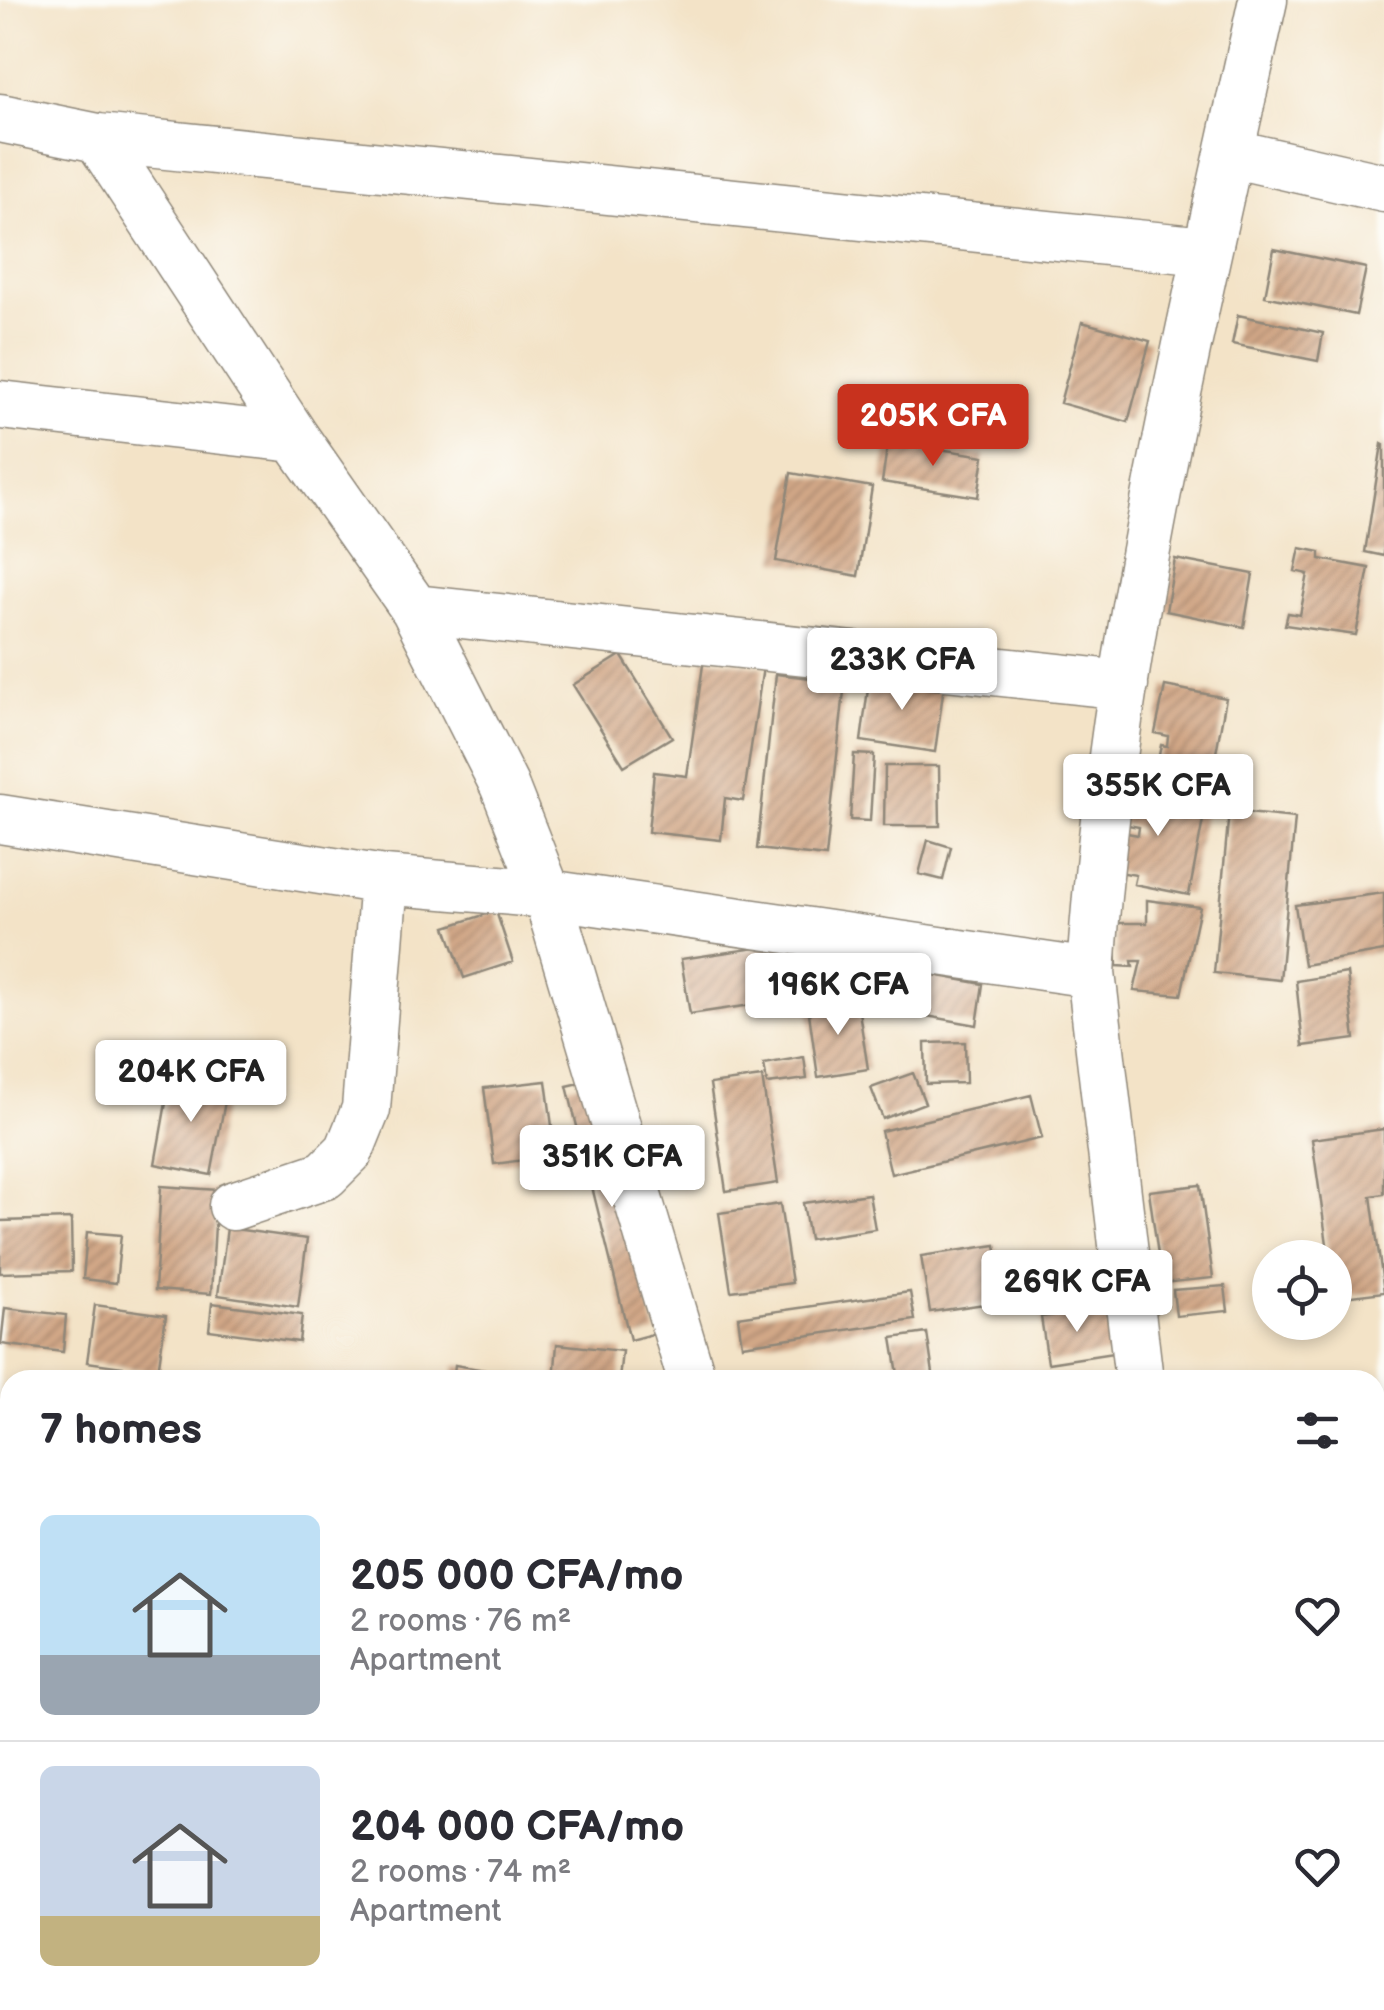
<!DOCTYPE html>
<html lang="en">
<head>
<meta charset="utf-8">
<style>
	body { margin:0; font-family:"Balsamiq Sans",sans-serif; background:#f2f2f3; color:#2b2b33; height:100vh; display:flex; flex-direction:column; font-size:38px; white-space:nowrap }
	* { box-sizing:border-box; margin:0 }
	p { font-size:32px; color:#7c7c81 }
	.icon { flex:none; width:55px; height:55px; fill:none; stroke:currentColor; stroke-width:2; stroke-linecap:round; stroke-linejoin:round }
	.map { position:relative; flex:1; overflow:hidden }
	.panel { position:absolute; left:0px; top:1370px; width:1385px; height:640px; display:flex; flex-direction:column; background:#fff; border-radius:30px 30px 0 0; box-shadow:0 5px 15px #0003 }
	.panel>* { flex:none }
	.buttons { position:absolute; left:1252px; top:1240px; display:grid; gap:20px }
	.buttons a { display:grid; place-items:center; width:100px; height:100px; border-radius:50%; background:#fff; box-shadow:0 5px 15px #0003; font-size:50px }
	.price { position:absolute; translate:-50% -85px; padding:0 22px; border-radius:10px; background:#fff; color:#222; font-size:32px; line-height:65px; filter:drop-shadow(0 2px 5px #0008) }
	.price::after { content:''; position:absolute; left:50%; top:60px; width:30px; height:22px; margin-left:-15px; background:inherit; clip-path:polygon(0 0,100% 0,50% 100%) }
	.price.active { background:#c8321e; color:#fff }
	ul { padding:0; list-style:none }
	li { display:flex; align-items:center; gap:30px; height:250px; padding:0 40px }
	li+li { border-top:2px solid #e1e1e2 }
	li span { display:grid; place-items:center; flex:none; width:280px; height:200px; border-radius:15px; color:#555 }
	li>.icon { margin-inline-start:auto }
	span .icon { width:120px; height:120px; fill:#fffc; stroke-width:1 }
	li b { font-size:42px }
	h2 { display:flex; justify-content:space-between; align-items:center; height:120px; padding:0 40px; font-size:42px }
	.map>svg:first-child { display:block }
	.building { fill:url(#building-hatch) }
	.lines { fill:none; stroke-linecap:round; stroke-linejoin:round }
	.minor-casing { stroke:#8f8779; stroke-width:51 }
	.minor { stroke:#fff; stroke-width:48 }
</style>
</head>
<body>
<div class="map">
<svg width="1384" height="2010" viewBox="0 0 1384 2010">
	<defs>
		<pattern id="building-hatch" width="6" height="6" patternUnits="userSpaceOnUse" patternTransform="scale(2.5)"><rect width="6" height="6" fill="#d1a787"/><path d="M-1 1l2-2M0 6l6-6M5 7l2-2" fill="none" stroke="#aa886f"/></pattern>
	</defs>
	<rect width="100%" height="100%" fill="#fdfcf7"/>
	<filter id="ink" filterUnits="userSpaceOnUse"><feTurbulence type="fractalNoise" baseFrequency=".01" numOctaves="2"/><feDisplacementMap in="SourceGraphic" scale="20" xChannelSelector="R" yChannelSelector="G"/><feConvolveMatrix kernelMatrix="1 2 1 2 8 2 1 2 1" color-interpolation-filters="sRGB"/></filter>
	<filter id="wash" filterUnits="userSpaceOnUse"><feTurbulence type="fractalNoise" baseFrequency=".0048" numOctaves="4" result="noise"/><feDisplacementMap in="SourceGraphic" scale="40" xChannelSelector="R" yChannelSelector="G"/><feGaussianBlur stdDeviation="2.25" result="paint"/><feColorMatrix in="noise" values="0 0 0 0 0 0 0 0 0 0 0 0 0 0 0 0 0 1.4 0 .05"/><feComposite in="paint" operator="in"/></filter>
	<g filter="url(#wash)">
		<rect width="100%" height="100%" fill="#f3e3c7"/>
		<g id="blocks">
			<path class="building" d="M 1274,249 L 1366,268 L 1356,315 L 1265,296 Z
				M 1238,315 L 1323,333 L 1318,361 L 1232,344 Z
				M 1082,322 L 1150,341 L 1128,422 L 1060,403 Z
				M 888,441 L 984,456 L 978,497 L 882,482 Z
				M 1382,444 L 1384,445 L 1384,556 L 1365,552 Z
				M 791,473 L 872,487 L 858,576 L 776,561 Z
				M 1300,548 L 1320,552 L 1320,559 L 1369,568 L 1356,635 L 1285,625 L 1288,613 L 1300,615 L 1308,574 L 1295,571 Z
				M 1175,559 L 1253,574 L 1244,627 L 1166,611 Z
				M 621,655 L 672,737 L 624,766 L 573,685 Z
				M 704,658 L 763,667 L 743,801 L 725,798 L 721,840 L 648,832 L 654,772 L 687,776 Z
				M 776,674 L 845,682 L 826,857 L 757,849 Z
				M 870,674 L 944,685 L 935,752 L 861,741 Z
				M 1165,686 L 1226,698 L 1210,786 L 1155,776 L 1161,745 L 1167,746 L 1168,736 L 1155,733 Z
				M 854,754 L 874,755 L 870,821 L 850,820 Z
				M 885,766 L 939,766 L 940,826 L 884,826 Z
				M 1125,784 L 1144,787 L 1142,796 L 1154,799 L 1156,789 L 1197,797 L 1195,807 L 1205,809 L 1189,895 L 1134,884 L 1136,875 L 1108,870 L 1116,831 L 1138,835 L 1139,827 L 1117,823 Z
				M 1229,811 L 1295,818 L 1280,980 L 1214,973 Z
				M 928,840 L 951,847 L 943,880 L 919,874 Z
				M 1384,893 L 1384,951 L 1304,965 L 1295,905 Z
				M 1147,900 L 1200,907 L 1181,995 L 1134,991 L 1141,961 L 1132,961 L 1133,967 L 1117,966 L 1115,923 L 1147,923 Z
				M 496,911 L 513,962 L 464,978 L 446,927 Z
				M 791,943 L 799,998 L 690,1014 L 681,959 Z
				M 873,964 L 983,984 L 977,1025 L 865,1005 Z
				M 1347,973 L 1355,1039 L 1303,1046 L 1296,981 Z
				M 857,999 L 868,1069 L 818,1077 L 808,1006 Z
				M 965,1042 L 966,1083 L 926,1084 L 925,1043 Z
				M 804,1057 L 807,1079 L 767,1084 L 764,1064 Z
				M 913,1073 L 925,1103 L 883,1119 L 871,1088 Z
				M 171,1075 L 228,1086 L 211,1175 L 155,1164 Z
				M 762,1077 L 778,1183 L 726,1191 L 710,1084 Z
				M 593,1080 L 656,1333 L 630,1340 L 567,1086 Z
				M 546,1081 L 556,1156 L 494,1164 L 484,1088 Z
				M 1031,1095 L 1042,1138 L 891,1174 L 881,1131 Z
				M 1384,1129 L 1384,1194 L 1371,1196 L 1384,1292 L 1335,1298 L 1335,1258 L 1329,1258 L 1312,1139 Z
				M 1200,1185 L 1213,1278 L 1162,1283 L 1149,1191 Z
				M 161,1186 L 217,1190 L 211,1294 L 155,1290 Z
				M 869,1194 L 875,1229 L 809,1239 L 803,1203 Z
				M 780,1204 L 792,1283 L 731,1291 L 719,1213 Z
				M 71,1219 L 72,1271 L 0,1273 L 0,1221 Z
				M 227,1228 L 307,1239 L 298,1307 L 218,1295 Z
				M 87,1232 L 121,1235 L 116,1283 L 83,1279 Z
				M 996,1245 L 1005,1301 L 930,1312 L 921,1256 Z
				M 1225,1286 L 1228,1311 L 1176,1316 L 1173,1290 Z
				M 910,1292 L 915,1320 L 742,1345 L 738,1317 Z
				M 212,1303 L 302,1315 L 299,1342 L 209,1330 Z
				M 95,1305 L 166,1315 L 158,1372 L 87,1362 Z
				M 5,1308 L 66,1315 L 63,1352 L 1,1344 Z
				M 1106,1308 L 1113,1353 L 1048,1363 L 1041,1317 Z
				M 927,1333 L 934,1380 L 899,1380 L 892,1338 Z
				M 557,1344 L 622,1351 L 619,1380 L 554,1380 Z
				M 455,1365 L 515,1375 L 514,1380 L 453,1380 Z
				M 0,1424 L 10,1426 L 10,1454 L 0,1452 Z
				M 1384,1461 L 1384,1578 L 1375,1579 L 1375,1462 Z
				M 1384,1633 L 1384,1676 L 1375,1678 L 1375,1635 Z
				M 1384,1927 L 1384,2010 L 1356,2010 L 1354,2000 L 1375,2000 L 1375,1928 Z
				M 63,2000 L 134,2000 L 134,2010 L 63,2010 Z
				M 347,2000 L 375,2001 L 375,2010 L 346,2010 Z
				M 916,2000 L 933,2000 L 935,2010 L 877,2010 Z
				M 994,2000 L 1034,2000 L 1035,2010 L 995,2010 Z"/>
		</g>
	</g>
	<g filter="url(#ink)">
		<use href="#blocks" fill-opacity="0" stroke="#8f8779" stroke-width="2.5"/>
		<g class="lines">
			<defs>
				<path id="minor" d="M 0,118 L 98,138 L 295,438 L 415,609 L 504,785 L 547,894 L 692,1380
					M 98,138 L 1205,251
					M 1230,153 L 1384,188
					M 0,405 L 295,438
					M 415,609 L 1124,685
					M 0,819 L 384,880 L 547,894 L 1091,973 C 1112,644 1193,321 1263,0
					M 1091,973 L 1139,1380
					M 233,1206 L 325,1175 L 349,1151 L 366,1109 L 384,880
					M 0,1563 L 10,1564
					M 1375,1828 L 1384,1827
					M 806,2000 L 807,2010
					M 1207,2000 L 1208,2010
					M 500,2010 L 501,2000"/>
			</defs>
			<use href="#minor" class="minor-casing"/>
			<use href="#minor" class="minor"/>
		</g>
	</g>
</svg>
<div class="buttons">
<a><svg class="icon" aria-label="locate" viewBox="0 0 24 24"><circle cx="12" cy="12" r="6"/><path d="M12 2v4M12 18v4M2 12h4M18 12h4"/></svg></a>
</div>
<b class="price active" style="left:933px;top:469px">205K CFA</b>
<b class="price" style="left:902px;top:713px">233K CFA</b>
<b class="price" style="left:1158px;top:839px">355K CFA</b>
<b class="price" style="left:838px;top:1038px">196K CFA</b>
<b class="price" style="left:191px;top:1125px">204K CFA</b>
<b class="price" style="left:612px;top:1210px">351K CFA</b>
<b class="price" style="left:1077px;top:1335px">269K CFA</b>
<section class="panel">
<h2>7 homes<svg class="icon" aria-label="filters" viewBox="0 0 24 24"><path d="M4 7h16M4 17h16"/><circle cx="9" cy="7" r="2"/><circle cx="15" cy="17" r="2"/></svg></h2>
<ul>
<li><span style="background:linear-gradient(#bfe0f5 70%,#9aa5b1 0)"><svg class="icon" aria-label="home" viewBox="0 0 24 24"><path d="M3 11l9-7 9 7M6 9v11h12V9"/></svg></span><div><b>205 000 CFA/mo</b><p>2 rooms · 76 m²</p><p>Apartment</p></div><svg class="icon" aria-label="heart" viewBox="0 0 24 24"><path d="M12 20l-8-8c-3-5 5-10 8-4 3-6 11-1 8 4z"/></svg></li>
<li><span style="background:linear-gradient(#c9d6e8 75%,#c2b280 0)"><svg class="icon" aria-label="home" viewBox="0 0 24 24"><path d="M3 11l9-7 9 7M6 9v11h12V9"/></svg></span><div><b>204 000 CFA/mo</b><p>2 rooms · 74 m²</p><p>Apartment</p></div><svg class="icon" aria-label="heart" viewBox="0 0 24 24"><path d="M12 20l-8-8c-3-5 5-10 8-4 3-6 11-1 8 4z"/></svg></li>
</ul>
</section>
</div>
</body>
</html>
